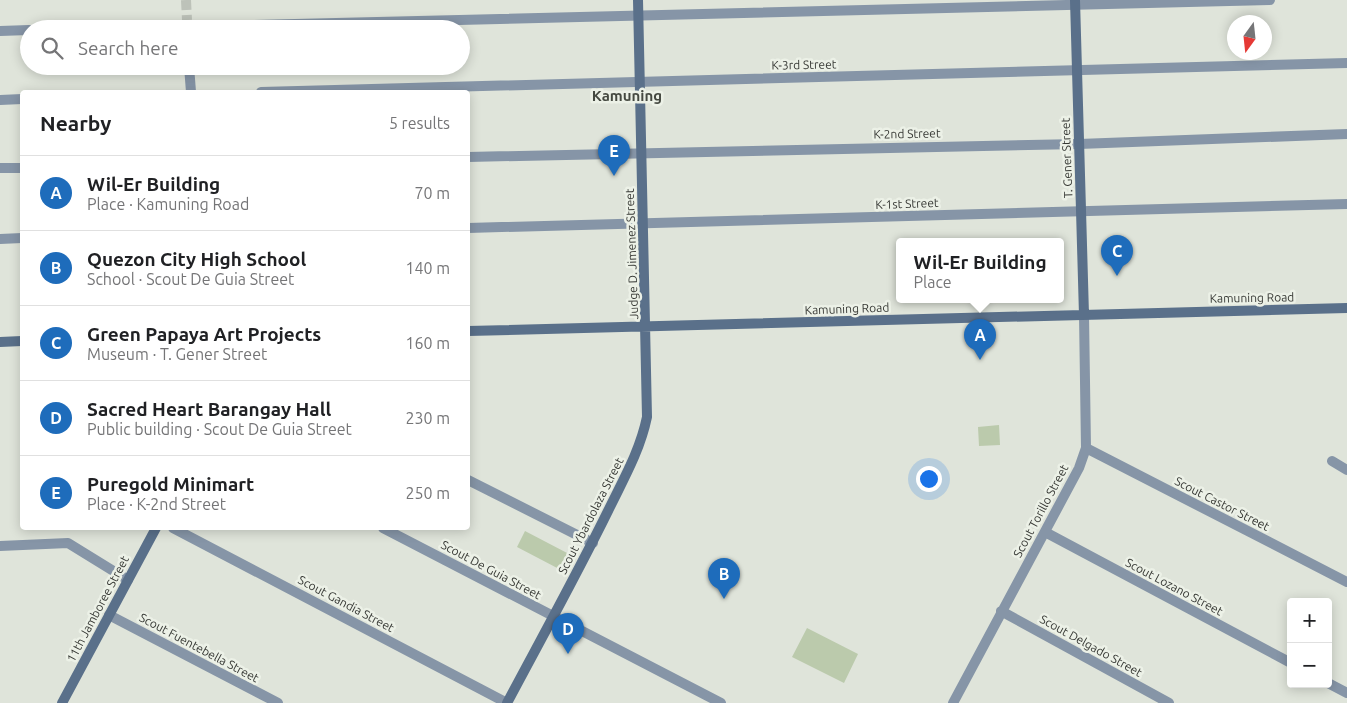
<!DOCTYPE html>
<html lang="en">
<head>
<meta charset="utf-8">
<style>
  body { margin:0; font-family:Ubuntu,sans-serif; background:#f2f2f2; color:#202124 }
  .controls { position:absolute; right:15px; bottom:15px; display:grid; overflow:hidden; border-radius:5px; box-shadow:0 2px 12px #0003 }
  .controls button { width:45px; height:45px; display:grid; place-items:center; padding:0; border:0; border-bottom:1px solid #e0e0e0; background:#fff; color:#202124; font:25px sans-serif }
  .compass { position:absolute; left:1227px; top:15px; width:45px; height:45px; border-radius:50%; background:#fff; box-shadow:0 2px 12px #0003; rotate:195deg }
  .you { position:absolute; left:928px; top:478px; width:18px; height:18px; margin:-12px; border:4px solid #fff; border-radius:50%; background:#1a73e8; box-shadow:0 0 0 8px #1a73e833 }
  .badge { display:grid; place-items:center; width:32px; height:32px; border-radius:50%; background:#1e6cbb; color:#fff; font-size:16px; font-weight:700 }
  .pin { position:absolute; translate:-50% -41px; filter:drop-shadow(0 1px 2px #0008) }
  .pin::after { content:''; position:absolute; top:26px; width:18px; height:15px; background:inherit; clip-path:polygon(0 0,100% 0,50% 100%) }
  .popup { position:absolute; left:896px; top:238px; width:168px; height:65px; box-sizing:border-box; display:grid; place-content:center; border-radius:5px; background:#fff; filter:drop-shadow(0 1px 4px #0005); font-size:16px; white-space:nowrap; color:#757577 }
  .popup b { font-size:19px; color:#202124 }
  .popup::after { content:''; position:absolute; left:50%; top:100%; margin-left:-10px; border:10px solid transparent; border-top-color:#fff }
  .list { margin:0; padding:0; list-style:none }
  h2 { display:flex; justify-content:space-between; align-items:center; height:65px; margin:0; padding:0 20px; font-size:21px }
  h2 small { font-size:16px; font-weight:400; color:#757577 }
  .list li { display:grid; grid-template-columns:32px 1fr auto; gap:15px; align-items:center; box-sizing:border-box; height:75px; padding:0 20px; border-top:1px solid #e0e0e0 }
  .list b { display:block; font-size:19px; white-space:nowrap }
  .list p { margin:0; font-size:16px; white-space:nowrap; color:#757577 }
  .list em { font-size:16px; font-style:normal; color:#757577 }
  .icon { flex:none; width:28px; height:28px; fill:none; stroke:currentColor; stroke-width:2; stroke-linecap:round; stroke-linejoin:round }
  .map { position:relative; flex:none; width:1347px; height:703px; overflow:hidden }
  .search { position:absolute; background:#fff; box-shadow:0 2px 12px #0003; left:20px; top:20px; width:450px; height:55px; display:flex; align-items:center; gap:12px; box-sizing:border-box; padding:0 18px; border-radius:28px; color:#757577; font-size:19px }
  .panel { position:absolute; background:#fff; box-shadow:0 2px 12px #0003; left:20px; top:90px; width:450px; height:440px; border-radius:5px }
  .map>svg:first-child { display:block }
</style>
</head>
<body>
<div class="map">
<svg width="1347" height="703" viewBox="0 0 1347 703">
  <rect width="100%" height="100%" fill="#dfe4da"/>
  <path fill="#bbcaac" d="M999,425L1000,445L979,446L978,427Z
    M525,531L569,554L561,570L517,547Z
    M807,628L858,654L844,683L792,657Z"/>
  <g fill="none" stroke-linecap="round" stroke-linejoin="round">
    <path stroke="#bdc2b9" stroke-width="10" stroke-dasharray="10 5" stroke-linecap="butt" d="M186,0L187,20"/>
    <path stroke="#8695a7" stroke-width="10" d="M88,29L1270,0
      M0,31L29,30
      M189,66L191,92
      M261,92L1347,63
      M0,100L22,99
      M468,157L1079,144L1347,134
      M0,168H22
      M468,228L1347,204
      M0,239L22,238
      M1086,448L1347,582
      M1332,461L1347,470
      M468,480L593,543
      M173,528L507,703
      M383,528L721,703
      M1045,532L1291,663
      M0,546L68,543L128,580
      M1001,611L1169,703
      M109,615L278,703
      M1328,683L1347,693
      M953,703L1079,468L1086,448L1084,315"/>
    <path stroke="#5a708a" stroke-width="10" d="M1075,0L1084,315
      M468,331L1347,308
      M0,342L22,341
      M62,703L156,528
      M507,703C541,639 576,576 608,511C623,480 640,451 647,417L638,0"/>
  </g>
  <g text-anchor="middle" stroke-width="5" stroke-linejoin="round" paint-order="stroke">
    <g font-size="12" fill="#363834" stroke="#ecf1e7">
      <text transform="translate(804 65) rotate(-1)" y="4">K-3rd Street</text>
      <text transform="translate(907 134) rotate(-1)" y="4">K-2nd Street</text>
      <text transform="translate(1067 158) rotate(-92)" y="4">T. Gener Street</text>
      <text transform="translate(907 204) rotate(-2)" y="4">K-1st Street</text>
      <text transform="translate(632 254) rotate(-92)" y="4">Judge D. Jimenez Street</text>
      <text transform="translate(1252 298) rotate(-1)" y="4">Kamuning Road</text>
      <text transform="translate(847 309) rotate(-2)" y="4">Kamuning Road</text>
      <text transform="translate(1222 504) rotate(27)" y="4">Scout Castor Street</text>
      <text transform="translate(1041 511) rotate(-62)" y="4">Scout Torillo Street</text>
      <text transform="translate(591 516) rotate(-63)" y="4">Scout Ybardolaza Street</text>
      <text transform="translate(491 570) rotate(28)" y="4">Scout De Guia Street</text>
      <text transform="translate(1174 587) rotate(28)" y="4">Scout Lozano Street</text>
      <text transform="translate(346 604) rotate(28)" y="4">Scout Gandia Street</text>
      <text transform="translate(98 609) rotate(-62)" y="4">11th Jamboree Street</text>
      <text transform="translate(1091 646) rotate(29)" y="4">Scout Delgado Street</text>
      <text transform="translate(199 648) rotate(28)" y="4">Scout Fuentebella Street</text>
    </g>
    <g font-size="15" font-weight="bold" fill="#454941" stroke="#ecf1e7">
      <text x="627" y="101">Kamuning</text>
    </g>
  </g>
</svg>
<div class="controls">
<button>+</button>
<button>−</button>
</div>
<svg class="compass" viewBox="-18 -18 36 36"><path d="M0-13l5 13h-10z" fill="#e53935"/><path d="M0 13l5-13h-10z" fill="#757577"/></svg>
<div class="you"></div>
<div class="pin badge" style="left:980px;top:360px">A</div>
<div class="popup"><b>Wil-Er Building</b>Place</div>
<div class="pin badge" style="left:724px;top:599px">B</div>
<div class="pin badge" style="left:1117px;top:276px">C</div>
<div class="pin badge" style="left:568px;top:654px">D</div>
<div class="pin badge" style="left:614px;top:176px">E</div>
<div class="search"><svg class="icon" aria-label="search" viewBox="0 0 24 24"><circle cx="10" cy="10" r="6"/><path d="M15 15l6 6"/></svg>Search here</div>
<section class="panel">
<h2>Nearby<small>5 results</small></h2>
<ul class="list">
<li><span class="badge">A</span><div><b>Wil-Er Building</b><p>Place · Kamuning Road</p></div><em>70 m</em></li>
<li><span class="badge">B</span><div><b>Quezon City High School</b><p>School · Scout De Guia Street</p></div><em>140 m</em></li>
<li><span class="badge">C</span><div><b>Green Papaya Art Projects</b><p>Museum · T. Gener Street</p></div><em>160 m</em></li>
<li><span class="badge">D</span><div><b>Sacred Heart Barangay Hall</b><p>Public building · Scout De Guia Street</p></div><em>230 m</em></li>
<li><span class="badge">E</span><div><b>Puregold Minimart</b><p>Place · K-2nd Street</p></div><em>250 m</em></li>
</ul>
</section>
</div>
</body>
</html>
